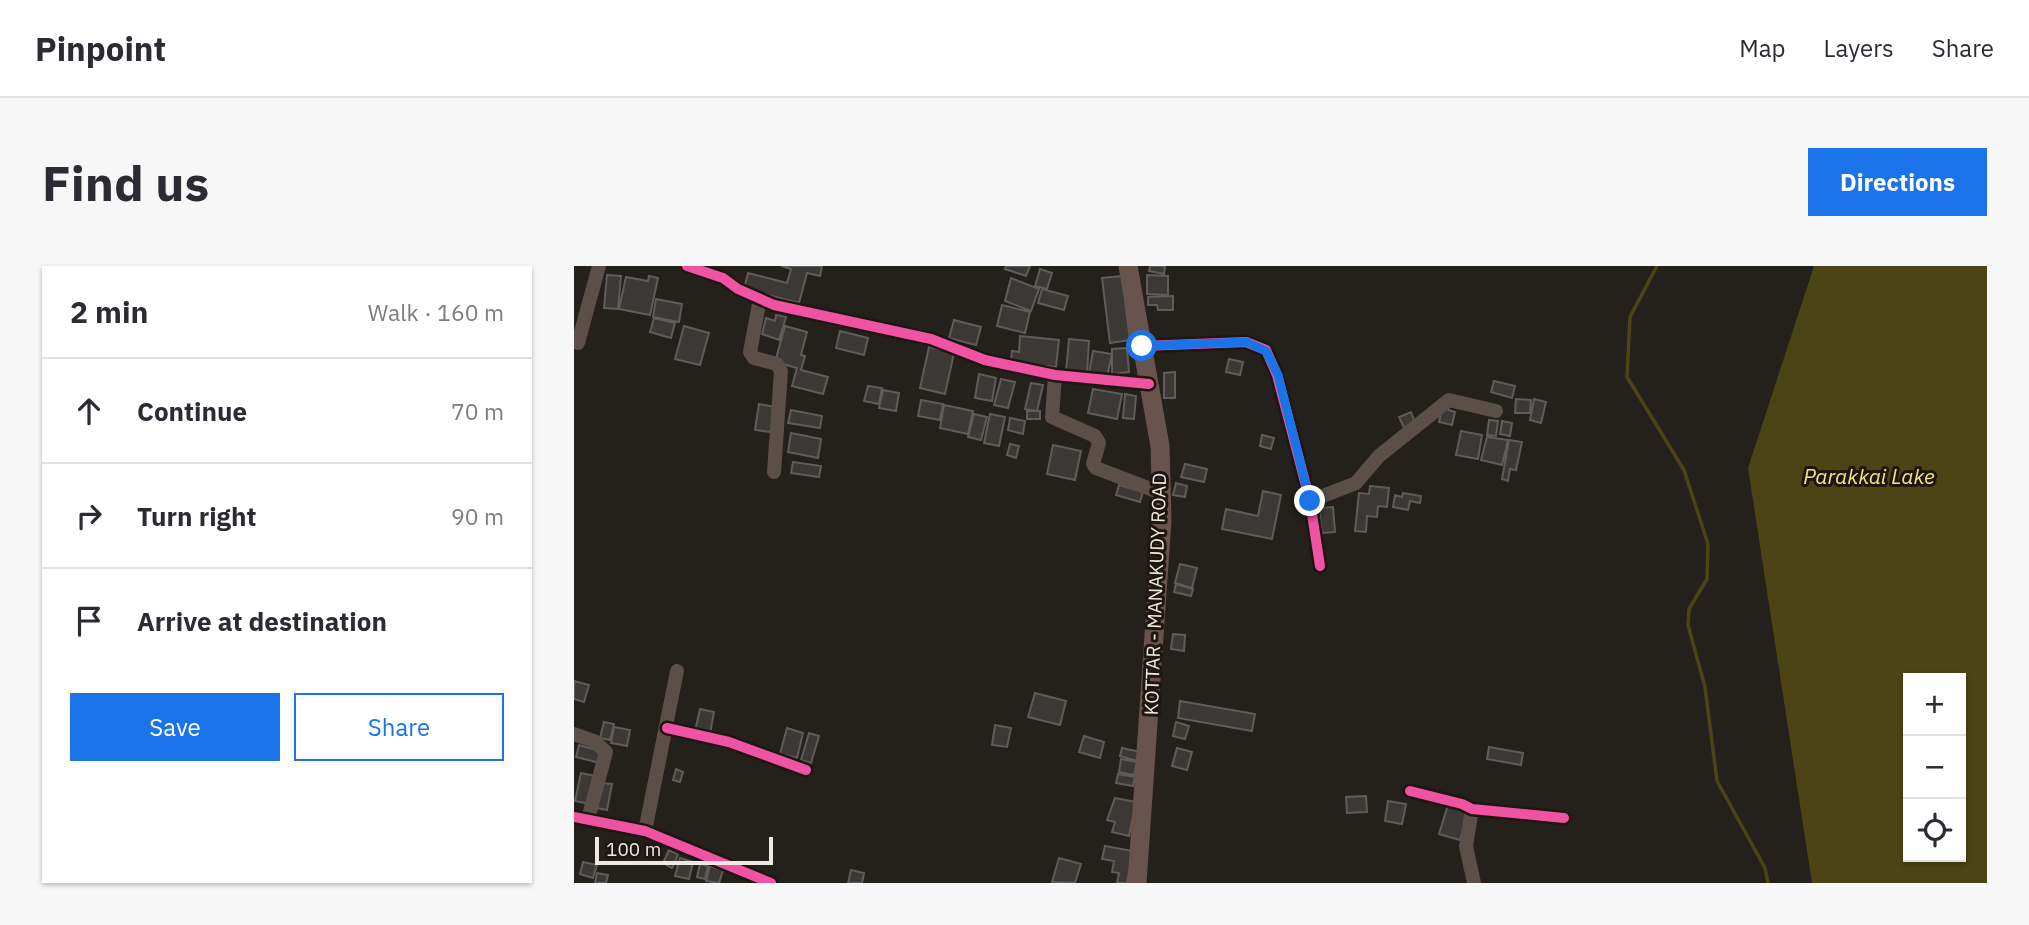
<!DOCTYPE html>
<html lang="en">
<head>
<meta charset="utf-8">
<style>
  body { margin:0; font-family:"IBM Plex Sans",sans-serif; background:#f7f7f7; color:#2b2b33 }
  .controls { position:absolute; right:21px; bottom:21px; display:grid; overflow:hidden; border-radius:0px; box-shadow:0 2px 5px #0004 }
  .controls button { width:63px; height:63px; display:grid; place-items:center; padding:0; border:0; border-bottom:2px solid #e1e1e2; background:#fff; color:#2b2b33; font:35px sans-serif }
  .scale { position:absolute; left:21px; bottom:18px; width:178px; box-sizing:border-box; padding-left:7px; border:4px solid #efe9e4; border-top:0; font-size:19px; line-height:24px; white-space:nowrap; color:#efe9e4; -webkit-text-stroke:5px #1e1610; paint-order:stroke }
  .stop { position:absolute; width:21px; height:21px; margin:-16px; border:5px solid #1a73e8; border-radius:50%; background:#fff }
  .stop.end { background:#1a73e8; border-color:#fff; box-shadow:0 2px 7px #0008 }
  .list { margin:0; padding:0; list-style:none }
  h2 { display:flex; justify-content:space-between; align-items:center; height:91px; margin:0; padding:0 28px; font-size:30px }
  h2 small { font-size:23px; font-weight:400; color:#7c7c81 }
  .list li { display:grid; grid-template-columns:46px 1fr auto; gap:21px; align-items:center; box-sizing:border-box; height:105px; padding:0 28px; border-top:2px solid #e1e1e2 }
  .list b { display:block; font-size:26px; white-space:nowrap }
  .list em { font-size:23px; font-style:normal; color:#7c7c81 }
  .actions { display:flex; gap:14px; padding:21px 28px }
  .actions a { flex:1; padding:16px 0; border:2px solid #1a73e8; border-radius:0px; text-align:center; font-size:24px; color:#1a73e8 }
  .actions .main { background:#1a73e8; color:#fff }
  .icon { flex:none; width:38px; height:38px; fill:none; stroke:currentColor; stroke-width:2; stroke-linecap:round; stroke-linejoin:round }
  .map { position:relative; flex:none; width:1413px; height:617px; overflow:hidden; border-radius:0px }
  header { display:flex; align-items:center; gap:42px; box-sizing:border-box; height:98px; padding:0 35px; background:#fff; border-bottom:2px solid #e1e1e2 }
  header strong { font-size:33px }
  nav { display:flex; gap:38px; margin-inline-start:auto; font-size:24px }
  .intro { display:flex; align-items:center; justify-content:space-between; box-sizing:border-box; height:168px; padding:0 42px }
  h1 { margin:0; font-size:49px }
  .button { padding:18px 32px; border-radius:0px; background:#1a73e8; color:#fff; font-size:24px; font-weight:700 }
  main { display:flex; gap:42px; padding:0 42px }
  aside { flex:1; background:#fff; border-radius:0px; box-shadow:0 2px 5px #0004 }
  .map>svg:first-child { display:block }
</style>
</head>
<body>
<header>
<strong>Pinpoint</strong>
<nav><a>Map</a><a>Layers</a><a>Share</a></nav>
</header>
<div class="intro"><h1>Find us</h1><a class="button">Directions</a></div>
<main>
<aside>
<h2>2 min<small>Walk · 160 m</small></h2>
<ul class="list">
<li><svg class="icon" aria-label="ahead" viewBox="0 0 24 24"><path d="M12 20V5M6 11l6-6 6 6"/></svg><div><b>Continue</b></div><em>70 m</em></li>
<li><svg class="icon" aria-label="right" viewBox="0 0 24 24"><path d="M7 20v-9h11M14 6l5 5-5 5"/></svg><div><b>Turn right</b></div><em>90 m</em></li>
<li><svg class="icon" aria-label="arrive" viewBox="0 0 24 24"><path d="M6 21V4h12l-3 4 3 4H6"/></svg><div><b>Arrive at destination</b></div></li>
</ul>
<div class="actions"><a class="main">Save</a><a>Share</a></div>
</aside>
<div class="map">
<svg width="1413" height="617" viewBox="0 0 1413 617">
  <rect width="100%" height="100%" fill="#24201c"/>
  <path fill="#4c4414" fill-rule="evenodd" d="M1240,0H1413V617H1238L1174,202ZM1334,412H1387V591H1334Z"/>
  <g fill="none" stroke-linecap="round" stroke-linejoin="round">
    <path stroke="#4c4414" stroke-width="3.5" d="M1083,0L1056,51L1053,111L1110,204L1134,278L1133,313L1115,343L1114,359L1131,421L1143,515L1191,602L1194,617"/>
  </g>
  <path fill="#3c3835" stroke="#5f5c59" stroke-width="2" d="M248,0L246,10L233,7L225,37L170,23L174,7L213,17L217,3L207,0Z
    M432,0H456L452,10L431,3Z
    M576,0H591L590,8L575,5Z
    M466,3L478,7L473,23L461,20Z
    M33,9L47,10L44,43L30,42Z
    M573,9L594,10V29L573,28Z
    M75,10L84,12L76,49L45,43L52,11L74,15Z
    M548,10L556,74L536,77L528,12Z
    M437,12L465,23L457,45L431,35Z
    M468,23L494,30L490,44L464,37Z
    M599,30V44H584L583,39H574V31Z
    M82,33L108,38L105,56L79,51Z
    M428,39L456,46L451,67L423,60Z
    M202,49L212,51L205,74L188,68L192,52L201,55Z
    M80,52L101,57L97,72L76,66Z
    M380,54L407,61L402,79L375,72Z
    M110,60L135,67L126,99L101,93Z
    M211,60L233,66L227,89L231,90L227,104L254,111L249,128L218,120L223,102L201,96Z
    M266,65L294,72L290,89L262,82Z
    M446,70L485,74L482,101L437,96L438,85L445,86Z
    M495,73L515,75L513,107L492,105Z
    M355,81L380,87L371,128L346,122Z
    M553,82L555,106L538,108V83Z
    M519,85L538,88L533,111L515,107Z
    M655,93L669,96L666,109L652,106Z
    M601,106V132H590V107Z
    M405,108L422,112L418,135L401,132Z
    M427,113L441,116L434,142L420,139Z
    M920,115L941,120L938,132L917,126Z
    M457,117L469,119L463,145L451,143Z
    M294,120L308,122L305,138L290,135Z
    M519,123L548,128L543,153L514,147Z
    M309,124L325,127L322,145L305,142Z
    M551,128L562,130L560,153L549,152Z
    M942,133L957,134L956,147H941Z
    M960,133L972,136L967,157L956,154Z
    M347,134L369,138L366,154L344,150Z
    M185,138L201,141L197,166L181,164Z
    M370,139L399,145L394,168L366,162Z
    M868,142L881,146L878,159L865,156Z
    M217,144L248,150L246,162L214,157Z
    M453,145H466V153H453Z
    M837,146L843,161L832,166L825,151Z
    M400,148L413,151L407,174L394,171Z
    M416,148L431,151L425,180L410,177Z
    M436,152L451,155L449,168L434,164Z
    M915,154L924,155L922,170L913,169Z
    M928,155L938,157L936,170L926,168Z
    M887,165L908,169L904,193L882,189Z
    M217,167L247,173L244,192L214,186Z
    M688,169L700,172L697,183L686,180Z
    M913,171L934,174L928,199L907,194Z
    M935,174L948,176L942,204L936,203L934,215L928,213Z
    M436,178L445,180L442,192L433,189Z
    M479,179L507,185L501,214L473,208Z
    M219,196L247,200L245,211L217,207Z
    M611,198L633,203L630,216L607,211Z
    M602,217L613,220L611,231L599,229Z
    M545,219L569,226L566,236L542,229Z
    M796,220L815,222L813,241L804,240L803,251L793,250L792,266L781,265L785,227L795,228Z
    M689,225L707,229L698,273L648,263L652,243L684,250Z
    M829,227L847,230L846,237L836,235L834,244L819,241L821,229L828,231Z
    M759,241L761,266L748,267L745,242Z
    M606,298L623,302L618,322L601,317Z
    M602,318L619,323L617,330L600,326Z
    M599,368L611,369L610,385L597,383Z
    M0,415L15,419L10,436L0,433Z
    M461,427L492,435L486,459L454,451Z
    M606,435L681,448L678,465L604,452Z
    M126,443L140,446L136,468L121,465Z
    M30,456L40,458L36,474L26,472Z
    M602,456L615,460L611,473L599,470Z
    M421,459L437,462L433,481L418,479Z
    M40,461L56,464L53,480L37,477Z
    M213,462L229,467L223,492L206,488Z
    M235,467L245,470L237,497L227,494Z
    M510,470L530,476L526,492L505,486Z
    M5,479L29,486L26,497L2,491Z
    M915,481L949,487L947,499L913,493Z
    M548,482L566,486L563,495L546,490Z
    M603,482L618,486L613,504L598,500Z
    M547,493L563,496L560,509L545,506Z
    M102,503L109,506L106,516L99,514Z
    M7,507L21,510L15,538L1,535Z
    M544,508L561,511L559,520L542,517Z
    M28,517L38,518L33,544L23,542Z
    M792,530L793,546L773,547L772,531Z
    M541,532L562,536L555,570L538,566L541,556L533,554Z
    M814,535L832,538L828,558L811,555Z
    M874,539L894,544L886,574L865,568Z
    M531,580L559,585L553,617H543L545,607L538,606L540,595L528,593Z
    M95,584L104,589L98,602L89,597Z
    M106,592L119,596L115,613L101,610Z
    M485,592L507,598L501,617L478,616Z
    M9,596L23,599L19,612L6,608Z
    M126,598L134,600L131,613L123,611Z
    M136,600L149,604L145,617L132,615Z
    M277,604L290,607L288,617H274Z
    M23,607L34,609L32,617H21Z"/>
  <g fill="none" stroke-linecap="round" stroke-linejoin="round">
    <path stroke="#5c4e49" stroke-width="14" d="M113,0L149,12L164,23L200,39L357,73L411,94L481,109L575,118
      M186,33L176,86L180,92L203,98L207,105L200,206
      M4,77L25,0
      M568,80L672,76L692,84L703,109L736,235L746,300
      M481,109L478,151L521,170L525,177L519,198L522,202L587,227
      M736,235L782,217L805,190L875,134L922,145
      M93,462L155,476L232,504
      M0,468L20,475L32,486L14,553
      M836,525L888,538L898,543L990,552
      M898,543L892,580L900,617
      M0,551L71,565L197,617
      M71,565L103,405"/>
    <path stroke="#68544d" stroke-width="19" d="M554,0L586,180L588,254L563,617"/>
    <g stroke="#1e1610" stroke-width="15">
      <path id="cycleway" d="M113,0L149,12L164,23L200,39L357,73L411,94L481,109L575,118
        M568,80L672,76L692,84L703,109L736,235L746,300
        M93,462L155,476L232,504
        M836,525L888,538L898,543L990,552
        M0,551L71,565L197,617"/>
    </g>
    <use href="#cycleway" stroke="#f153a3" stroke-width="10"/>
  </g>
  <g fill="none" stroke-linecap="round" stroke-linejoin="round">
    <path stroke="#1a73e8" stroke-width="9" d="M568,80L672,76L692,85L704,109L736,235"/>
  </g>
  <g text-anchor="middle" stroke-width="6" stroke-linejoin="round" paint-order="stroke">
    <g font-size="19" fill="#efe9e4" stroke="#1e1610">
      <text transform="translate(581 328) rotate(-88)" y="7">KOTTAR - MANAKUDY ROAD</text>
    </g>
    <g font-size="21" font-style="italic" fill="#f4e484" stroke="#1e1610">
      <text x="1295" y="218">Parakkai Lake</text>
    </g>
  </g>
</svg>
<div class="controls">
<button>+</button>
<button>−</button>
<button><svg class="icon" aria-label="locate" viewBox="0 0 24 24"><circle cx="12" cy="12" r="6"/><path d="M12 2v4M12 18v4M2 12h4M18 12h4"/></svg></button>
</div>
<div class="scale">100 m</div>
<div class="stop" style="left:568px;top:80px"></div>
<div class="stop end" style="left:736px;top:235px"></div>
</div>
</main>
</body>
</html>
